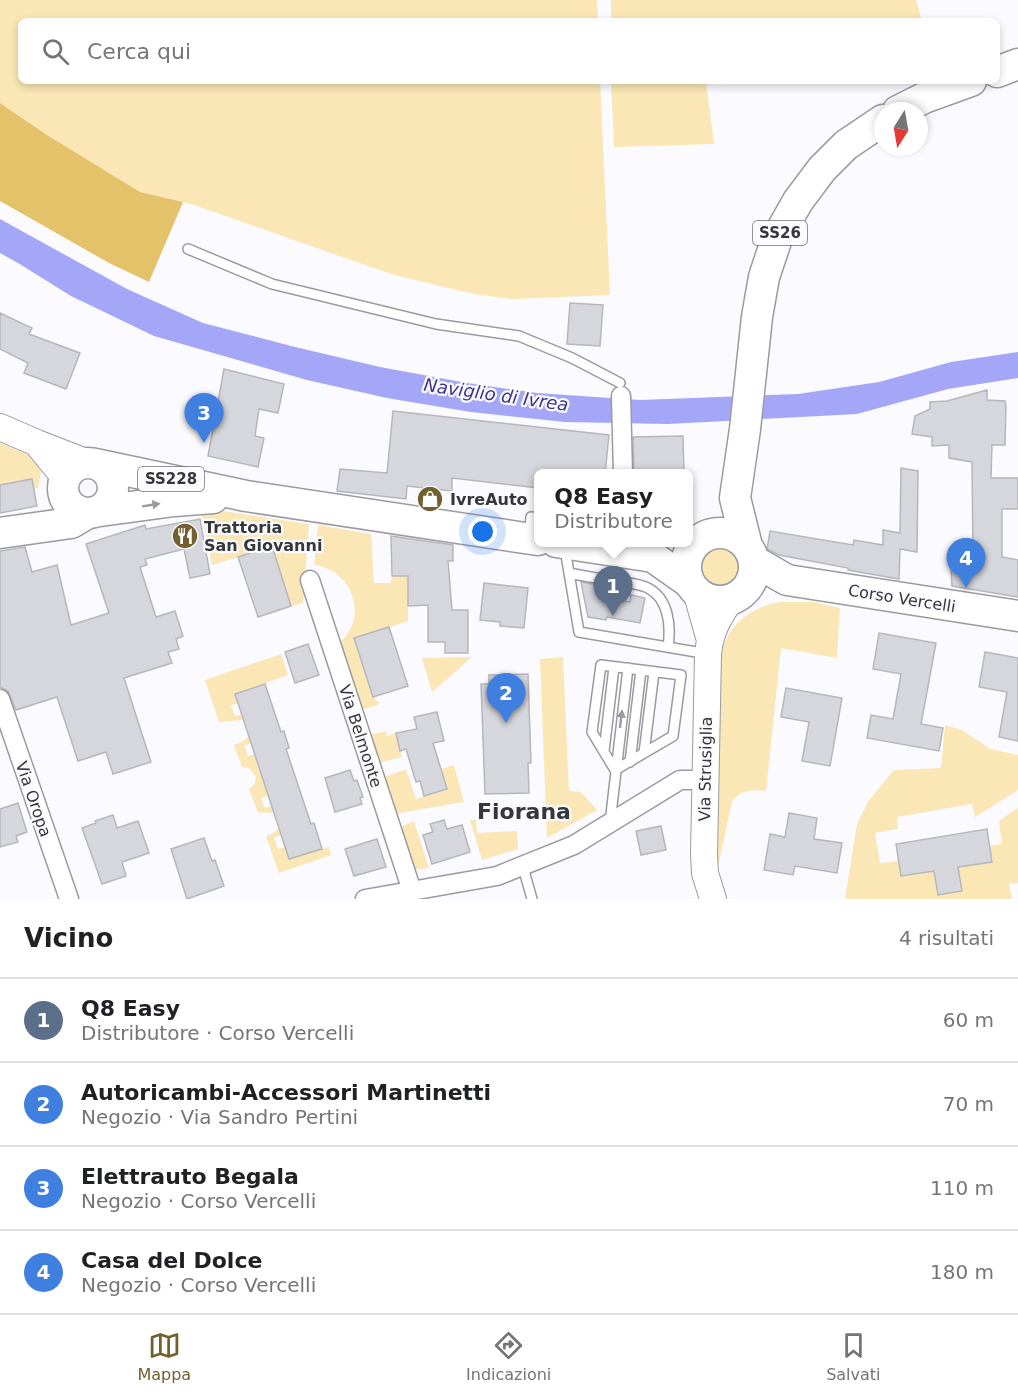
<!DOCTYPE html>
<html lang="it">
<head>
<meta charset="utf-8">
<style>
  body { margin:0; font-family:"DejaVu Sans",sans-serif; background:#f2f2f2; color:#202124 }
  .compass { position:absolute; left:874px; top:102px; width:54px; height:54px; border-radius:50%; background:#fff; box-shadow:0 3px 9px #0003; rotate:191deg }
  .you { position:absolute; left:483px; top:532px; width:21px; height:21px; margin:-15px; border:4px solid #fff; border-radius:50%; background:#1a73e8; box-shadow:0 0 0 9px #1a73e833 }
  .badge { display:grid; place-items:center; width:39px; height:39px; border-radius:50%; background:#72602e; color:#fff; font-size:20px; font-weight:700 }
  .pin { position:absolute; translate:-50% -50px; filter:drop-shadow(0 2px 3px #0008) }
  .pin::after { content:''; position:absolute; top:32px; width:21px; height:18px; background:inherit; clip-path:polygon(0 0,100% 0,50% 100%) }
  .popup { position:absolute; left:534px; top:469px; width:159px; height:78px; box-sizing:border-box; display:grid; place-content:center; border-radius:9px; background:#fff; filter:drop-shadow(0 2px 4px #0005); font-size:20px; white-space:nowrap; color:#757577 }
  .popup b { font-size:22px; color:#202124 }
  .popup::after { content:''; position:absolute; left:50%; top:100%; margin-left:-12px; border:12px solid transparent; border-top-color:#fff }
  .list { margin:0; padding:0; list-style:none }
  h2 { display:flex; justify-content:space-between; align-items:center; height:78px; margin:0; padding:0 24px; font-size:26px }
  h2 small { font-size:20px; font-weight:400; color:#757577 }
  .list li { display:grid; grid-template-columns:39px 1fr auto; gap:18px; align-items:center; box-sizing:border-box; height:84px; padding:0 24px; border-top:2px solid #e0e0e0 }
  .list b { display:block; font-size:22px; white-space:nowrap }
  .list p { margin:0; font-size:20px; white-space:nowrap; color:#757577 }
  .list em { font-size:20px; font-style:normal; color:#757577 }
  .icon { flex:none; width:33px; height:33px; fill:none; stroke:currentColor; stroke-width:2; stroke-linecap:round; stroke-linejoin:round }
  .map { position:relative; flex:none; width:1018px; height:899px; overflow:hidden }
  .search { position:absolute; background:#fff; box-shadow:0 3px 9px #0003; left:18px; right:18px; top:18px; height:66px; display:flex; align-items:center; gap:15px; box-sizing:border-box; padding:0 21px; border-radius:9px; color:#757577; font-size:22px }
  .sheet { height:414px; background:#fff }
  nav { display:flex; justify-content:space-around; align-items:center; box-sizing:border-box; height:84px; border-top:2px solid #e0e0e0; background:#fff; font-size:16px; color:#757577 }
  nav a { display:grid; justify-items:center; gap:3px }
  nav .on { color:#72602e }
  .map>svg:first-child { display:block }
</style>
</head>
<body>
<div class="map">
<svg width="1018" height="899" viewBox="0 0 1018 899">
  <rect width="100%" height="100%" fill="#fafaff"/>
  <path fill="#fae7b5" d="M0,0H597L598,21H21V81H600L610,295L513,299L473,294L391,274L191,204L140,192L47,135L0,103Z
    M611,0H916L922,21H611Z
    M611,81H706L714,144L614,147Z
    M0,443L43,461L38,488L33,489L31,479L0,485Z
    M216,510L309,524L303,603L291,606L272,547L212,565L201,511Z
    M318,525L371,534L374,583H391L392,576H408V621L354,639L373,697L380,704L361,710L339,643C370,618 352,569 314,565Z
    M698 566a22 22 0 1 1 44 0a22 22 0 1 1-44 0Z
    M779,602H813L840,608L837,658L781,648L766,791C753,789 741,790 732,801L717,873L715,666C728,630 739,611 779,602Z
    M281,654L288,675L235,694L238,703L231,706L235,716L242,715L243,720L219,722L205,680Z
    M472,657L432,692L422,658Z
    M563,657L569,791L581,792L597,810L547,838L540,659Z
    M945,725L962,730L990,749L1018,755V790L975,817L972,804L897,817L898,829L875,833L880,863L899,861L934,871L938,895L962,891L958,867L989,846L1002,844L999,821L1018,808V883L1009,884L1012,899H845L857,824L869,800L894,770L941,768Z
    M386,731L387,736L396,733L402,757L379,763L369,735Z
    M249,736L251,743L244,746L248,756L255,754L268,796L261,798L265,808L272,806L273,812C268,814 264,811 258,813L249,789L255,784L256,777L249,768L242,767L234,745L242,742Z
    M454,765L464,802L393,814L382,780L385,777L406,769L416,799L447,790L441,769Z
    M470,820H476L477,833L517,831L518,849L482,860Z
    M414,821L429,868L412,870L399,828Z
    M279,828L281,835L274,838L278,849L285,847L289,859L329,847L331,855L279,873L266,836L272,834Z"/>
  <path fill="#e3c269" d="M0,103L47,135L140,192L183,202L149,282L109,263L0,201Z"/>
  <path fill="#a4a7f7" d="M0,219L127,289L203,323L295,347L380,367L467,383L537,393L640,400L798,394L879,382L951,362L1018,352V378L948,389L857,414L668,424L565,422L471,412L387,398L307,380L154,336L71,296L18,263L0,253Z"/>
  <path fill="#d6d7dc" stroke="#b6b6bc" stroke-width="1.5" d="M570,303L603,305L600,346L567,344Z
    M0,313L32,328L29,334L80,353L66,389L24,373L28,363L0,349Z
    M224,369L284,384L278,413L259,409L255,436L264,438L258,467L208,456Z
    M987,390V400L1005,401L1006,406L1005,445H992L991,478H1018V509H1002V557L1018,560V597L952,586L950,548L973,552L972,462L949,458V445L932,446V437L912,434L915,416L930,409V402L947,401Z
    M393,411L609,435L605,474H538V488L452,478V491L407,486L406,499L337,491L340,469L387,473Z
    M683,436L684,474H634L633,437Z
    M901,468L918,471L917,552L900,549L899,579L848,570V568L779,555L767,549L770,531L853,545L854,540L883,545V530L900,533Z
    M32,479L37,506L0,513V485Z
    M200,519L210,574L190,578L184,549L145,559L147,565L140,567L156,617L175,611L183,636L176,639L179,649L168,652L172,663L124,678L151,762L113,774L106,752L78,761L57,697L16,710L8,691L0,687V551L25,547L32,572L57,565L71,625L109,613L86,544L145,525L146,529Z
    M391,536L453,545V561H448L452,610H468V653H445V642H428V605L408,606V576H392Z
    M272,546L291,606L258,617L238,557Z
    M581,582L603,586L605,597L630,602L631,595L645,598L640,623L607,617L606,620L588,617Z
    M484,583L528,588L524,628L500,626V622L480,620Z
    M389,627L408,686L373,697L354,638Z
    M879,633L936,643L921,724L943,728L939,751L867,738L871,715L893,719L901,674L873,669Z
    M308,644L319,675L295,683L285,652Z
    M985,652L1018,658V741L999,737L1007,692L979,687Z
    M528,674L531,763H528L529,793L485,794L481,684H489V675Z
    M265,684L281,732L284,731L289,748L286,749L311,824L314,823L322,849L289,859L235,694Z
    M786,688L842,698L830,766L802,761L809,722L781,717Z
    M437,712L444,741L433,743L447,789L424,796L420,781L416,782L406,749L400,751L396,733L417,729L414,717Z
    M350,770L354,781L357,780L363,797L360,798L362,804L335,812L325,778Z
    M18,803L27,832L16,836L18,842L0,847V809Z
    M789,813L817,818L814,839L842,843L837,873L795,866L793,875L764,870L770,834L785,837Z
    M113,815L117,828L138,821L149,853L122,862L126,876L102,884L82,828L96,823L95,821Z
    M444,820L447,829L462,825L470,852L432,864L423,835L433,832L430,824Z
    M661,826L666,850L641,855L636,831Z
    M987,829L992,862L958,867L962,891L938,895L934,871L901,876L896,844Z
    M204,838L212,861L215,860L224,886L187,899L171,849Z
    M377,839L386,867L354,876L345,849Z"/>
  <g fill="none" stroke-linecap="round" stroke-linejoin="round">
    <g stroke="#9a9aa0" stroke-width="12">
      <path id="service" d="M188,249L272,284L436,324L519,336L572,358L620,383
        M529,535L531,517L538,518
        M565,549L579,632L708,654
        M569,573C584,576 600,579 616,581C626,583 638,583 648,588C669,599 671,626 668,647
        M601,665L681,675L673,736L615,770L592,732Z
        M604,751L614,667
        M644,753L654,672
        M630,762L641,670
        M610,823L628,668
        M523,867L532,899"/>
    </g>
    <g stroke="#9a9aa0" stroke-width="21">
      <path id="minor" d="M621,396L623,474
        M310,580L412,891
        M0,699L69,899
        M365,899L497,876L574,845L680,780H705"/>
    </g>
    <g stroke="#9a9aa0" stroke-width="28">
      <path id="secondary" d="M0,427L37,443L91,464
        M39,446L65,478
        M696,591L709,637
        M713,899L705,873L704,855L708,654C710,631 719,617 731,599"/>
    </g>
    <g stroke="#9a9aa0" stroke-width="33">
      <path id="primary" d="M997,72L1018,64
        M898,111L924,98L971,81
        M63 488a25 25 0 1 1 50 0a25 25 0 1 1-50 0Z
        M95,464L246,496L538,540
        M93,512L174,501L213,498
        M686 567a34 34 0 1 1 68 0a34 34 0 1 1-68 0Z
        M0,533L71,523L88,513
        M556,542L653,557L690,583
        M747,546L735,498L745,429L757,317L764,277L777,238L798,201L822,169L846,145L883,120
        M754,561L787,580L1018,616"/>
    </g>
    <use href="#service" stroke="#fff" stroke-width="9"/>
    <use href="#minor" stroke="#fff" stroke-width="18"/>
    <use href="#secondary" stroke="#fff" stroke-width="26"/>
    <use href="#primary" stroke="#fff" stroke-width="30"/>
  </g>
  <defs><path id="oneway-solid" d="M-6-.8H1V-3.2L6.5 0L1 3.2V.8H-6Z" transform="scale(1.5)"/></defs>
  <g fill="#9a9b9c">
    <use href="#oneway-solid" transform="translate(151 505) rotate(-9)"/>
    <use href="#oneway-solid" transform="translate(621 719) rotate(-83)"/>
  </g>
  <defs>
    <g id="shop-disc" transform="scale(1.35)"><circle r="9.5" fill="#72602e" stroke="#fafaff"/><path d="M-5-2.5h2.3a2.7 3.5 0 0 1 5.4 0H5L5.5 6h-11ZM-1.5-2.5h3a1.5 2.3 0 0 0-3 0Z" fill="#fff"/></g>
    <g id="restaurant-disc" transform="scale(1.35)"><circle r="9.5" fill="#72602e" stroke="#fafaff"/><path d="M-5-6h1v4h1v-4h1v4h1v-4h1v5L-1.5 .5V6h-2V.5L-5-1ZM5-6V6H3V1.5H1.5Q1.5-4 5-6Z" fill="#fff"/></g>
  </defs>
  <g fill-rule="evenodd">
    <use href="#shop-disc" x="430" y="499"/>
    <use href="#restaurant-disc" x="185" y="536"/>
  </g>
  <g text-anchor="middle" stroke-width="4.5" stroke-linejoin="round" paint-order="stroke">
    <g fill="#fafaff" stroke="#717274" stroke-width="1.5">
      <rect x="753" y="221" width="54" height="24" rx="4.5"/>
      <rect x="138" y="467" width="66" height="24" rx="4.5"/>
    </g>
    <g font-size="15" font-weight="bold" fill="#363739">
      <text x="780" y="238">SS26</text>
      <text x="171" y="484">SS228</text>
    </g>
    <g font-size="16" font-weight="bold" fill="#363739" stroke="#fafaff" text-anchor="start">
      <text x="450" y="505">IvreAuto</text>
      <text x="204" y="533">Trattoria<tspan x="204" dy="18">San Giovanni</tspan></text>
    </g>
    <g font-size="16" fill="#363739" stroke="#fafaff">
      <text transform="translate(902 598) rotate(9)" y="6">Corso Vercelli</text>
      <text transform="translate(361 736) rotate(72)" y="6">Via Belmonte</text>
      <text transform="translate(705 769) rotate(-89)" y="6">Via Strusiglia</text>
      <text transform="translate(34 799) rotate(71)" y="6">Via Oropa</text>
    </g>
    <g font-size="18" font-style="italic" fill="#3c338e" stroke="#fafaff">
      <text transform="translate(496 395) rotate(8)" y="6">Naviglio di Ivrea</text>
    </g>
    <g font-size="22" font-weight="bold" fill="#363739" stroke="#fafaff">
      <text x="524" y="819">Fiorana</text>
    </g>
  </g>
</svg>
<svg class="compass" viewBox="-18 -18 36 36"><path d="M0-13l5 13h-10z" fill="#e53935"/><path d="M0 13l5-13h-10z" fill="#757577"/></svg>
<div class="you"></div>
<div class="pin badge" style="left:613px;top:616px;background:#5c6f8a">1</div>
<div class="popup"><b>Q8 Easy</b>Distributore</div>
<div class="pin badge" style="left:506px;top:723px;background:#3f7fe0">2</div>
<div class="pin badge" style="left:204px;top:443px;background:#3f7fe0">3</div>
<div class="pin badge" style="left:966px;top:588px;background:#3f7fe0">4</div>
<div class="search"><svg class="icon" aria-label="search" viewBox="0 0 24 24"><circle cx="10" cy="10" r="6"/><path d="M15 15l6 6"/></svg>Cerca qui</div>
</div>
<section class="sheet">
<h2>Vicino<small>4 risultati</small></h2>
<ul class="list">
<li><span class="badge" style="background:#5c6f8a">1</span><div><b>Q8 Easy</b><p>Distributore · Corso Vercelli</p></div><em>60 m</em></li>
<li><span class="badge" style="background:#3f7fe0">2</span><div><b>Autoricambi-Accessori Martinetti</b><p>Negozio · Via Sandro Pertini</p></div><em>70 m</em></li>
<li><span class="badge" style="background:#3f7fe0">3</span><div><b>Elettrauto Begala</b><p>Negozio · Corso Vercelli</p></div><em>110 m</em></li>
<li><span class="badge" style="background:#3f7fe0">4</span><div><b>Casa del Dolce</b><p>Negozio · Corso Vercelli</p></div><em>180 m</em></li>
</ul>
</section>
<nav>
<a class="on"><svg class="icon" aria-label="map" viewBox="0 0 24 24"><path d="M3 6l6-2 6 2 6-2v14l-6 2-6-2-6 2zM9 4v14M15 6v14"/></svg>Mappa</a>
<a><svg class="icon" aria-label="directions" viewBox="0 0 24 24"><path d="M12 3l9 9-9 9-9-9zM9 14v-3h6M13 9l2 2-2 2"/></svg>Indicazioni</a>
<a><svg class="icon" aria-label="saved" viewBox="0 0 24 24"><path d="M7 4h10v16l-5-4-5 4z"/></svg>Salvati</a>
</nav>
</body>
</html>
